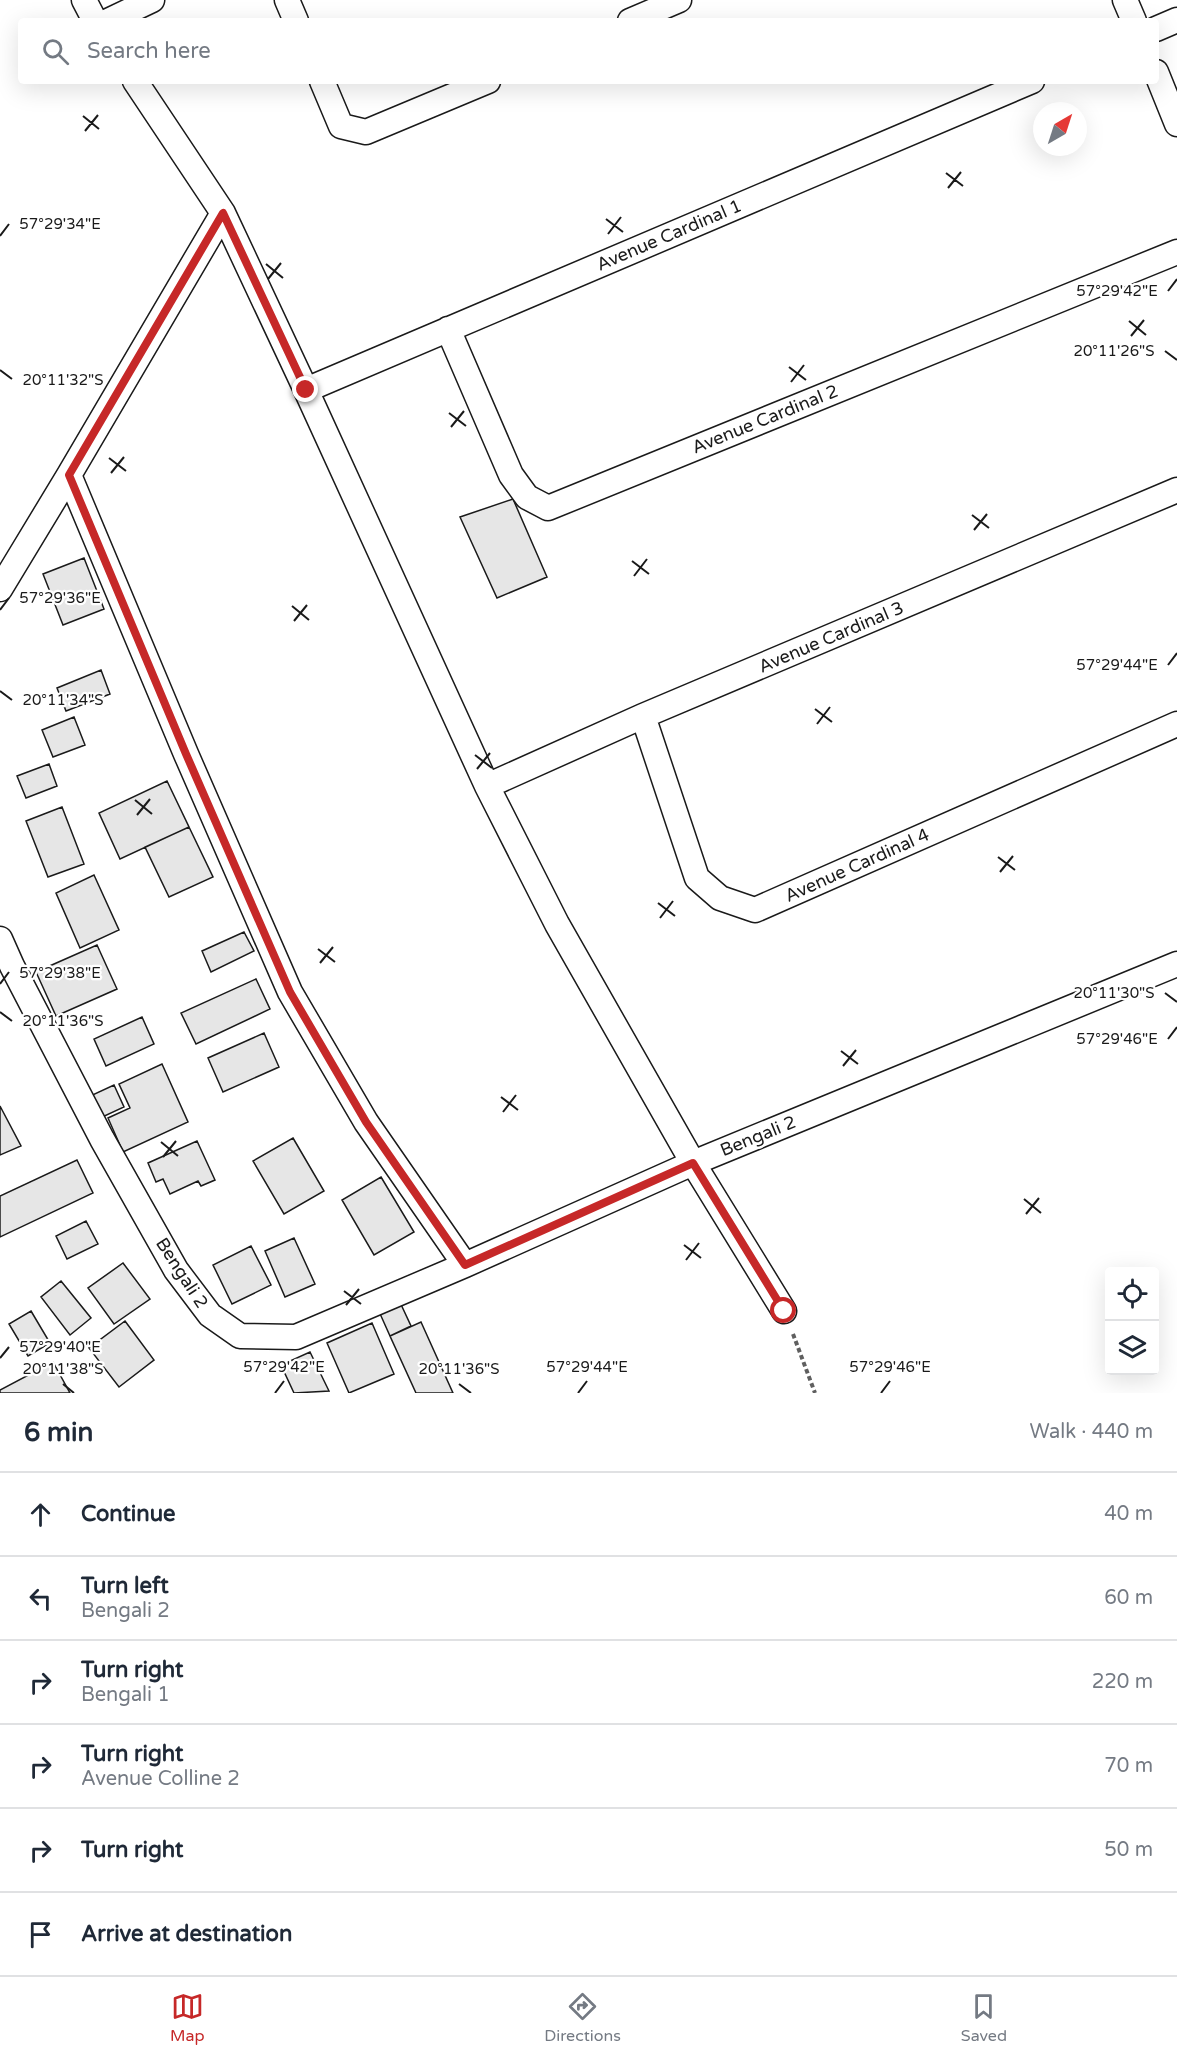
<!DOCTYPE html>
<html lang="en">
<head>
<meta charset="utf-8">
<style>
  body { margin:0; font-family:"Varela Round",sans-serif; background:#f6f6f7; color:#1f2937 }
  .controls { position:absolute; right:18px; bottom:18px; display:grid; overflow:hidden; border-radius:6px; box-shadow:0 6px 24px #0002 }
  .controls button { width:54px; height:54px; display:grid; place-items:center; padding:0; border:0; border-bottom:2px solid #e0e1e3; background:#fff; color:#1f2937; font:30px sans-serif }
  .compass { position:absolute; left:1033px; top:102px; width:54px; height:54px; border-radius:50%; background:#fff; box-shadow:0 6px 24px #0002; rotate:39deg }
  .stop { position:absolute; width:18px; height:18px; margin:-14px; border:4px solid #c62828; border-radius:50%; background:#fff }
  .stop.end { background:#c62828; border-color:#fff; box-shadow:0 2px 6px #0008 }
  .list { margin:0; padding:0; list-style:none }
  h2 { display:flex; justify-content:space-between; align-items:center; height:78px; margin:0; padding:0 24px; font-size:26px }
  h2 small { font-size:20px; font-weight:400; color:#747a83 }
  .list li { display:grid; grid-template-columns:39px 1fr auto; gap:18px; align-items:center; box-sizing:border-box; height:84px; padding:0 24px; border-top:2px solid #e0e1e3 }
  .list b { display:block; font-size:22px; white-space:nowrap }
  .list p { margin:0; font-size:20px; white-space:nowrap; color:#747a83 }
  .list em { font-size:20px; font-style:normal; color:#747a83 }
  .icon { flex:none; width:33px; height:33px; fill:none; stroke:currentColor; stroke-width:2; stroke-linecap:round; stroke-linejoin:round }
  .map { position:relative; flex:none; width:1177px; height:1393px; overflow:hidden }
  .search { position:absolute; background:#fff; box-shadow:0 6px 24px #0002; left:18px; right:18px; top:18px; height:66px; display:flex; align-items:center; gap:15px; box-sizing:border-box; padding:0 21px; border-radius:6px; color:#747a83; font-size:22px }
  .sheet { height:582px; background:#fff }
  nav { display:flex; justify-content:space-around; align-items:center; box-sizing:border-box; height:84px; border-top:2px solid #e0e1e3; background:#fff; font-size:16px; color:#747a83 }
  nav a { display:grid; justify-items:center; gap:3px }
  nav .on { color:#c62828 }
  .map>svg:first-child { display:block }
</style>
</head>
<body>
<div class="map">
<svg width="1177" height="1393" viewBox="0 0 1177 1393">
  <rect width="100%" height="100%" fill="#fff"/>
  <path fill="#e6e6e6" stroke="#1a1a1a" stroke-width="1.5" d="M513,499L547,577L497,598L460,517Z
    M84,558L104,609L63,625L43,574Z
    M101,670L110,694L66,711L57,688Z
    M74,717L85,745L53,757L42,730Z
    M49,764L57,786L26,798L17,776Z
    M167,781L189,827L120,859L99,813Z
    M62,807L84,864L48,877L26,821Z
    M189,827L213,877L169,897L145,847Z
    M94,875L119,930L80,948L56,893Z
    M244,932L254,951L211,972L202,951Z
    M97,945L117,989L56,1016L36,972Z
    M256,979L270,1009L196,1044L181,1013Z
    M142,1017L154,1044L106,1066L94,1039Z
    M264,1033L279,1067L223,1092L208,1058Z
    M162,1064L188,1122L123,1152L108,1118L130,1108L119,1084Z
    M114,1085L124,1107L98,1119L88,1097Z
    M0,1106L21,1146L0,1155Z
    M293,1138L324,1191L284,1214L253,1161Z
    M197,1141L215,1180L201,1186L198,1181L170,1194L163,1179L156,1182L148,1163Z
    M77,1160L93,1193L0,1237V1196Z
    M381,1177L414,1232L374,1255L342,1200Z
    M86,1221L98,1244L67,1259L56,1236Z
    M294,1238L315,1284L285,1297L265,1251Z
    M251,1246L271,1285L232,1304L213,1265Z
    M123,1263L150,1299L114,1324L88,1288Z
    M61,1281L91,1318L70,1335L41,1297Z
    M398,1298L411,1326L390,1336L377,1307Z
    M31,1311L50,1343L28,1356L9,1324Z
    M125,1321L154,1360L119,1387L89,1348Z
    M421,1322L453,1393H416L390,1336Z
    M372,1323L394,1374L349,1393L327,1343Z
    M310,1352L329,1391L294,1393L281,1365Z
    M53,1362L70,1393H0V1390Z"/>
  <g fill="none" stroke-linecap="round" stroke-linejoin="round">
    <g stroke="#1a1a1a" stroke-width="27">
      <path id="minor" d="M84,0L95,21
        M287,0L296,21
        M1125,0L1134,21
        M108,21L152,0
        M630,21L679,0
        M1156,29L1177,20
        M1156,72L1177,124
        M135,81L223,213L306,390L487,786L557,924L693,1163L784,1311
        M322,81L341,126L366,132L488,81
        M448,329L511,475L527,497L548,508L1177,252
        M306,390L1032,81
        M69,475L186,754L290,992L366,1122L465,1265
        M0,589L69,475L223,213
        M643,716L697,878L720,898L755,910L1177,724
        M487,786L643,716L1177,490
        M0,939L12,966L102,1139L176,1270L210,1315L240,1336L296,1337L465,1265L693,1163L1177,964"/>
    </g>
    <path stroke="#5f5f5f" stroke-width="4" stroke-dasharray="4.5 3" stroke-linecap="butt" d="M793,1334L815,1393"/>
    <use href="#minor" stroke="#fff" stroke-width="24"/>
  </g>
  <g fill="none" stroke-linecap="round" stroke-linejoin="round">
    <path stroke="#c62828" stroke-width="8" d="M306,390L223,213L69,475L186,754L290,992L366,1122L465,1265L693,1163L784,1311"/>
  </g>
  <path fill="none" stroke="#1a1a1a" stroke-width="2" d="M83,116L99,129M85,131L98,115M946,173L963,186M948,188L961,172M606,219L623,232M608,234L621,217M0,236L9,224M266,264L283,278M268,279L281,263M1168,291L1177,279M1129,321L1146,335M1131,336L1144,320M1165,351L1177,360M789,367L806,380M0,370L12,379M791,382L804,365M449,413L466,426M451,427L464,411M109,458L126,471M111,473L124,457M972,515L989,528M974,530L987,514M632,561L649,574M634,576L647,559M292,606L309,620M0,610L9,598M294,621L307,605M1168,665L1177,653M0,691L12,700M815,709L832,722M817,724L830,707M475,755L492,768M477,769L490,753M135,800L152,814M137,815L150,799M998,857L1015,870M1000,872L1013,856M658,903L675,916M660,918L673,901M318,949L335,962M320,963L333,947M0,984L9,972M1165,993L1177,1002M0,1012L12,1021M1168,1039L1177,1027M841,1051L858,1064M843,1066L856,1050M501,1097L518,1110M503,1112L516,1095M161,1142L178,1156M163,1157L176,1141M1024,1199L1041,1213M1026,1214L1039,1198M684,1245L701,1258M686,1260L699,1243M344,1291L361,1304M346,1305L359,1289M0,1358L9,1347M63,1384L74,1393M459,1384L471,1393M275,1393L284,1381M578,1393L587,1381M881,1393L890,1381"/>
  <g text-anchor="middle" stroke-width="4.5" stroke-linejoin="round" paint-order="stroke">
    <g font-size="18" fill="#1a1a1a" stroke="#fff">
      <text transform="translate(669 235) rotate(-23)" y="6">Avenue Cardinal 1</text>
      <text transform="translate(765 419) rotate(-22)" y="6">Avenue Cardinal 2</text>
      <text transform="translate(831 637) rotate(-23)" y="6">Avenue Cardinal 3</text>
      <text transform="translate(857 865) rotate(-24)" y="6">Avenue Cardinal 4</text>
      <text transform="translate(758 1136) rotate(-22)" y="6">Bengali 2</text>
      <text transform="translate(182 1273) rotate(57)" y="6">Bengali 2</text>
    </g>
  </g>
  <g font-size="15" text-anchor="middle" fill="#1a1a1a" stroke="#fff" stroke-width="4.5" stroke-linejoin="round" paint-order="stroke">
    <text x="60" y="229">57°29'34"E</text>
    <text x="1117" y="296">57°29'42"E</text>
    <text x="1114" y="356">20°11'26"S</text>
    <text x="63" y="385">20°11'32"S</text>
    <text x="60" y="603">57°29'36"E</text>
    <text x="1117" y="670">57°29'44"E</text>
    <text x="63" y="705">20°11'34"S</text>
    <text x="60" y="978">57°29'38"E</text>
    <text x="1114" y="998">20°11'30"S</text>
    <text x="63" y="1026">20°11'36"S</text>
    <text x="1117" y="1044">57°29'46"E</text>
    <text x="60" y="1352">57°29'40"E</text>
    <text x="284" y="1372">57°29'42"E</text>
    <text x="587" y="1372">57°29'44"E</text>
    <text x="890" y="1372">57°29'46"E</text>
    <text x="63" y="1374">20°11'38"S</text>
    <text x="459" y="1374">20°11'36"S</text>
  </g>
</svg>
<div class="controls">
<button><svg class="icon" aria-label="locate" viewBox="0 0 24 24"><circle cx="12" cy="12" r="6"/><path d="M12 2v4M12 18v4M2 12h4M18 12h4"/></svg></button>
<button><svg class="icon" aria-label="layers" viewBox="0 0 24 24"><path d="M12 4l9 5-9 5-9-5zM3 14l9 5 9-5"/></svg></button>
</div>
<svg class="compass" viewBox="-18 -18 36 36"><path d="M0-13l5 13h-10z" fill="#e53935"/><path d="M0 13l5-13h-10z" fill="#747a83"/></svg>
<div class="stop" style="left:784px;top:1311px"></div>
<div class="stop end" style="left:306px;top:390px"></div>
<div class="search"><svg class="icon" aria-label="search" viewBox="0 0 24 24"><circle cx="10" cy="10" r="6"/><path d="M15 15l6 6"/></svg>Search here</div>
</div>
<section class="sheet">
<h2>6 min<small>Walk · 440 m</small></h2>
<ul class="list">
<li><svg class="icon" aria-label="ahead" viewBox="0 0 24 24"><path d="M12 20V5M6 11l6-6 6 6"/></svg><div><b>Continue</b></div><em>40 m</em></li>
<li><svg class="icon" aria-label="left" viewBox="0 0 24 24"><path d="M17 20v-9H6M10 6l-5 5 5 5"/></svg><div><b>Turn left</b><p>Bengali 2</p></div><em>60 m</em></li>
<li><svg class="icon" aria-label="right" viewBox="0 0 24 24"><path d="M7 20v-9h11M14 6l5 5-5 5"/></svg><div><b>Turn right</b><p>Bengali 1</p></div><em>220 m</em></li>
<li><svg class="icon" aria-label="right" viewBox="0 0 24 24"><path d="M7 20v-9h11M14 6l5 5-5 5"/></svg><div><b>Turn right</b><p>Avenue Colline 2</p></div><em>70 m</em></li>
<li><svg class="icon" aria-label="right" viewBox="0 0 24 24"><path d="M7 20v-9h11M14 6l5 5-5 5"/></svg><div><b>Turn right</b></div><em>50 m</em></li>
<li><svg class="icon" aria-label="arrive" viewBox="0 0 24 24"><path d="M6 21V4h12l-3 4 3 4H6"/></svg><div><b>Arrive at destination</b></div></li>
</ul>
</section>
<nav>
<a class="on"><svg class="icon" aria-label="map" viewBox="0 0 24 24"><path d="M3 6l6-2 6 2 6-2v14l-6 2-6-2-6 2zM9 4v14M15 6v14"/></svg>Map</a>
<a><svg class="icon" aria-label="directions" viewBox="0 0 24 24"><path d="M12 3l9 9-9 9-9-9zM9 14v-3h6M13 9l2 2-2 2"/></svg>Directions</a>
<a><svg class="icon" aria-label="saved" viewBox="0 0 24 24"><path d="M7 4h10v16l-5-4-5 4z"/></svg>Saved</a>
</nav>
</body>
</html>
